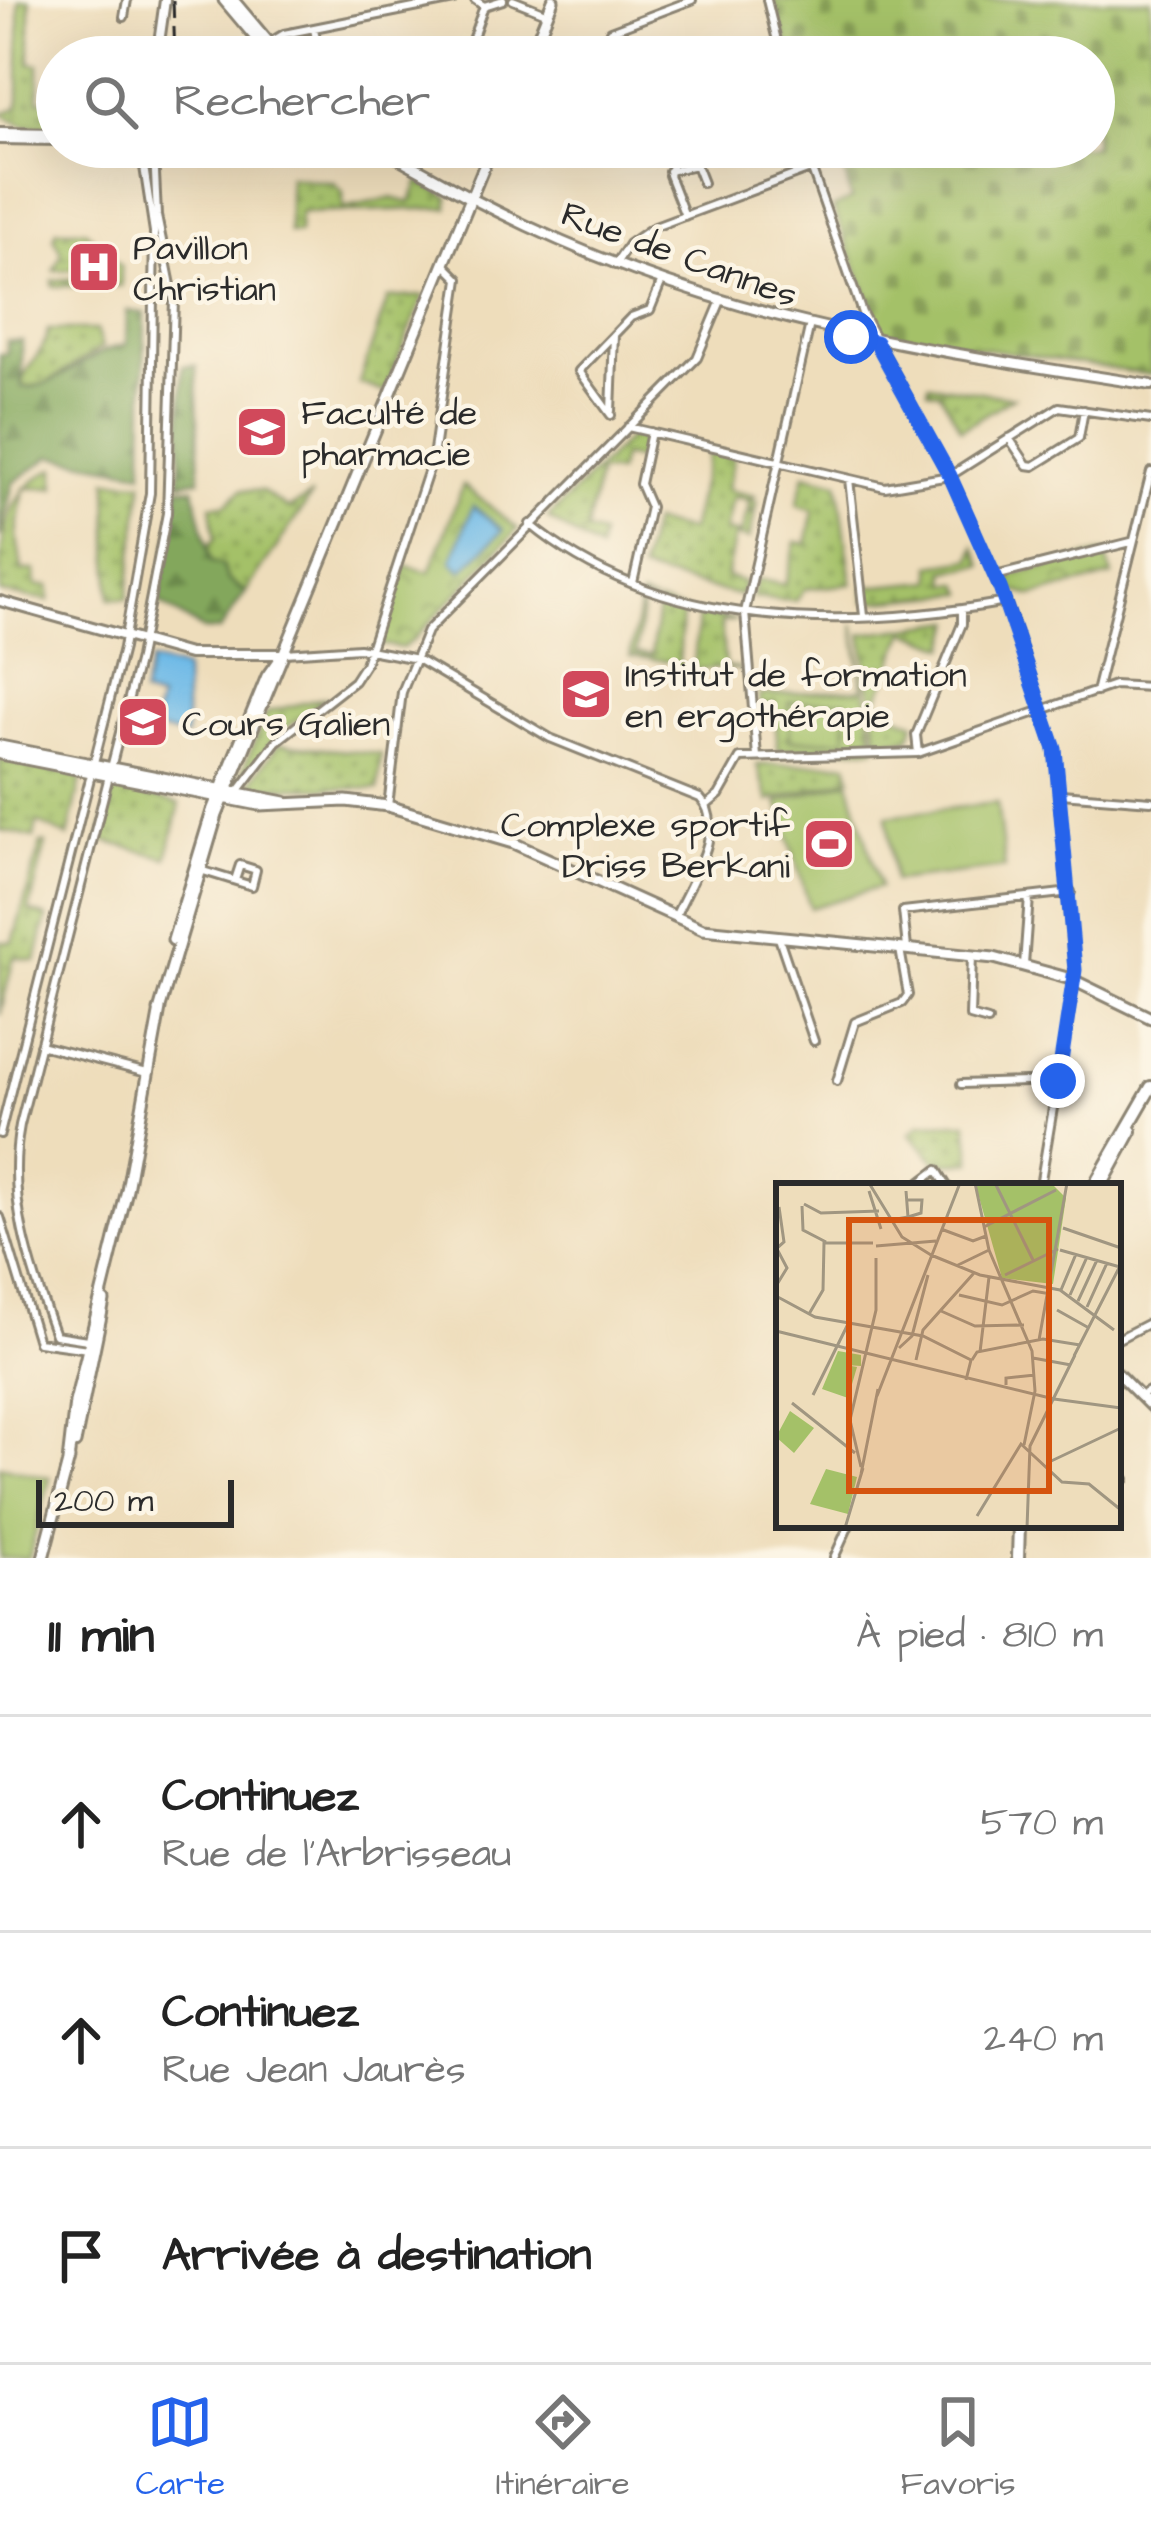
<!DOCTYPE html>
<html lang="fr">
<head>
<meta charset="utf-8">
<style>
  body { margin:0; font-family:"Architects Daughter",sans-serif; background:#f2f2f2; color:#222 }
  .scale { position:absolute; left:36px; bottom:30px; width:198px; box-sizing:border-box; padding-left:12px; border:6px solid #2b2b2b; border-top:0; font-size:33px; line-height:42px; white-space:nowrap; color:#2b2b2b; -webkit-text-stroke:9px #fcf5e5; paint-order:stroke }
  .stop { position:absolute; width:36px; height:36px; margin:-27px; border:9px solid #2563eb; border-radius:50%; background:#fff }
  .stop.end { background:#2563eb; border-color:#fff; box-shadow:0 3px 12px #0008 }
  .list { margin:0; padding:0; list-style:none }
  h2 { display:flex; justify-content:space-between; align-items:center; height:156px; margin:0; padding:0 48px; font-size:51px }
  h2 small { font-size:39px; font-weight:400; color:#767676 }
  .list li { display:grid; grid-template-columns:78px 1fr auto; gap:36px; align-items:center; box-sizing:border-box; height:216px; padding:0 48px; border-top:3px solid #e0e0e0 }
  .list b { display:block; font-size:45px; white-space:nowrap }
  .list p { margin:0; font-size:39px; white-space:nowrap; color:#767676 }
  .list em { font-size:39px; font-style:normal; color:#767676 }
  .icon { flex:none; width:66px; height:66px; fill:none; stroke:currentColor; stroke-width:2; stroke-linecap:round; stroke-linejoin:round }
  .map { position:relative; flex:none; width:1151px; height:1558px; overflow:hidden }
  .search { position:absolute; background:#fff; box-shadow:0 12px 48px #0002; left:36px; right:36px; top:36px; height:132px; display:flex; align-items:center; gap:30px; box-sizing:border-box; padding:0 42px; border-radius:66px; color:#767676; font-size:45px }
  .sheet { height:804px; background:#fff }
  nav { display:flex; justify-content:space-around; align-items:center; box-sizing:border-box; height:168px; border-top:3px solid #e0e0e0; background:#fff; font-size:33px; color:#767676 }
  nav a { display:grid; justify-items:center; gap:6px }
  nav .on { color:#2563eb }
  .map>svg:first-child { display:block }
</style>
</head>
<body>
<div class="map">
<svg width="1151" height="1558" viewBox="0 0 1151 1558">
  <defs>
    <pattern id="grass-dots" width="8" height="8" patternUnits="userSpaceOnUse" patternTransform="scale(3)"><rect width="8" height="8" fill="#a4c168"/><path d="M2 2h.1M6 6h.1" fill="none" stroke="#869d56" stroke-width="1.8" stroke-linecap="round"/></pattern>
    <pattern id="forest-firs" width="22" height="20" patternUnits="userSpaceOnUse" patternTransform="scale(3)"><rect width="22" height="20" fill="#83a75c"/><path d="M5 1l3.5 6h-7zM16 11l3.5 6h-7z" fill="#6b884c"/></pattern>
    <pattern id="cemetery-stones" width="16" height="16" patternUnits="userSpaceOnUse" patternTransform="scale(3)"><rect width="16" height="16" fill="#a4c168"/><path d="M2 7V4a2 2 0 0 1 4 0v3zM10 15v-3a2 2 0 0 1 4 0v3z" fill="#869d56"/></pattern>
    <pattern id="park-crowns" width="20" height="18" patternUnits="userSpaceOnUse" patternTransform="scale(3)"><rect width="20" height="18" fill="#a4c168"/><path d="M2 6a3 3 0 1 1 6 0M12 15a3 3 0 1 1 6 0" fill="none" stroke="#869d56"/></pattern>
  </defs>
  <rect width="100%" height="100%" fill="#fcf5e5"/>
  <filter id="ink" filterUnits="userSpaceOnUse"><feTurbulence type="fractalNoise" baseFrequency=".00833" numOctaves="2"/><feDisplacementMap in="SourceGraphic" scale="24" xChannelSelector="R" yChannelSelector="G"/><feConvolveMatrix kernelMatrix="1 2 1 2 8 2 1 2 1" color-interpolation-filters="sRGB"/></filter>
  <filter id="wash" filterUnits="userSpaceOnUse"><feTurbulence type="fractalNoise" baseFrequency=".004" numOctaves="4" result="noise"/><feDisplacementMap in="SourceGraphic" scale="48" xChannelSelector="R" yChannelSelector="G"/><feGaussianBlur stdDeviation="2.7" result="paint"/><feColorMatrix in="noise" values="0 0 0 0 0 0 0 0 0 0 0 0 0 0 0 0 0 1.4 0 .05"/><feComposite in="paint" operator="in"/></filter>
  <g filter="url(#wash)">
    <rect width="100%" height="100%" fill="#edb"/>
    <path fill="url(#grass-dots)" stroke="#68764a" stroke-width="3" d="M19,0H30V63L39,64V100H57V126H26L1,114L19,107Z
      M289,177L334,183L343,193V208L392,198L410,203L419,181L448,197V208L300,213L299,233H289Z
      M57,230H85L121,266V286H53V280L112,276V268L98,267L97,262L81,270H54L62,254L54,238Z
      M424,296L384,392L359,383L388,298Z
      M48,330H96L102,347L45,384L22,388C22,366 45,355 48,330Z
      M929,384L1013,397L961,429L940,392L928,390Z
      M633,433L645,438L640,460L622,456L618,473L599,472L586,531L601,535L599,551L548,518Z
      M709,451L734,457L727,490L755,496L750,500L757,502L755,511L748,509L749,500L733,497L725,531L741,534L747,513L755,514L749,539L735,536L726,577L744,582L741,596L640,571L652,522L690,531Z
      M55,468V488H24L17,535L22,571H35L36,586H49V601L0,593C0,540 3,492 55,468Z
      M805,474L838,482L852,584L805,589L796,601L753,598L757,579L785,585L796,542L807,544L814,510L797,505Z
      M108,480L143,482L127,599H110Z
      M241,490L262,491L288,509L312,495L246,592L228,580L222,565L211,562L206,548L215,539L211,505L227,504Z
      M975,547L983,565L946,571L948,584L960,583L965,593L866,602L864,587L933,581L932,565L972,559Z
      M641,597L656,603L643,601L636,653L651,655L659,603L696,614L682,613L679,665L694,666L698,614L736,620L721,622L725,667L742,669H676L674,662L630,656Z
      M954,621L947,647L906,631L875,706L915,723L909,738L878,742L862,634Z
      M854,624L875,748L778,750L774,704H760L759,695L863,689Z
      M327,697L277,735L243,781L239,779L267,712Z
      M279,744L381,754L378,789L248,786Z
      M0,760L72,774L81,780L68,837L37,822L34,838L0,830Z
      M847,763L851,778L769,801L757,765Z
      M114,787L180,804L167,858L100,840Z
      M41,843L46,844L29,911L47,917L36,961L14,957L0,1015V942H13Z
      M967,1122L972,1162L937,1163L910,1133L921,1123Z"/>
    <path fill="url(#forest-firs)" stroke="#576944" stroke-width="3" d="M127,311L145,313L143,472L51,456L13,483L0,537V354H7V341H22V387C59,390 88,349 126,345Z
      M183,366H196L200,480L180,482Z
      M179,487L194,488L211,562L222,565L228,580L246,592L219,631L203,630L158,602Z"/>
    <path fill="url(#cemetery-stones)" stroke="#68764a" stroke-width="3" d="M772,0H1151V375L882,332L833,208L851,199L839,147H1094V57H785L787,42Z"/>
    <path fill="url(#park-crowns)" stroke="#68764a" stroke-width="3" d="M463,485L518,529L413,640L402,648L379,644L405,566L430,572Z
      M1105,552L1112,576L1033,596L1011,590L1006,577Z"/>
    <path fill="#a4c168" stroke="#68764a" stroke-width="3" d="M846,701V740H790L789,702Z
      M849,781L880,887L810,908L778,802Z
      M997,803L1005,868L894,881L887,816Z
      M0,1466L50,1478L29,1558H0Z"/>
    <path fill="#6ebae7" stroke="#4c7289" stroke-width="3" d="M473,506L503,530L462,571L452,561Z
      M151,661L184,669L186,737L152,728L159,700L142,695Z"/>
  </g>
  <g filter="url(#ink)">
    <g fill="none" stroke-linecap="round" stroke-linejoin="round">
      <g stroke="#8c8473" stroke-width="12">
        <path id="minor" d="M475,0L484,6L503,0
          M513,0L548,14
          M767,0L781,57
          M124,17L127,0
          M314,28L319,57
          M269,43L284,34L454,0
          M533,50L551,57
          M466,57L484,6
          M600,57L610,31L692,0
          M678,147L669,175L685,216
          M804,147L862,313L957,490L1006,602L1055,749L1075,976L1040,1186
          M568,161L584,155L585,147
          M669,171L696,165L703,183
          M615,265L629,244L652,228L810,169
          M611,411L614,335
          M611,415L579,371L631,317L650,310L661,283
          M628,427L885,487L950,476L1059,407L1151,420
          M1009,438L1027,465L1034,466L1079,438L1084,410
          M849,479L864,616
          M530,524C660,632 849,630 1006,602
          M995,576L1131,542
          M633,583L650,507L640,484L651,432
          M285,653L359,648L417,659L550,738L700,798C728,827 690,883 676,915
          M1096,692L1151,472
          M918,753L916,735L962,624V610
          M757,757L745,612L809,328
          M237,793L276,742L354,681L365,664L433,457L459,279L445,265
          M1061,794L1151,801
          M707,805L719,795L740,758L918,753L1114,685L1151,687
          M388,806L402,692L427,631L697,358L720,303
          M200,870L252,886L256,870L240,865L235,880
          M779,938L814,1041
          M907,948L903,911L1071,892
          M972,956L970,1016L988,1021
          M1024,965L1029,897
          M40,1045L147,1073
          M837,1081L855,1022L902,1003L908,995L900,949
          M961,1084L1058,1081
          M0,1134L123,648L150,493L154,232L141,147
          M916,1186L937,1170L947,1186
          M0,1217L38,1342L88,1349
          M1118,1339L1151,1322
          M94,1341L55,1335C30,1265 6,1200 20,1125L139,658L167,513L174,300L157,216L154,151
          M1140,1396L1151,1390
          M1118,1481L1125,1479
          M834,1558L849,1525"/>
      </g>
      <g stroke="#8c8473" stroke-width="14">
        <path id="tertiary" d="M157,57L165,0
          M0,133L57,134
          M0,139L57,140
          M141,147L151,151L160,147
          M471,198C701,318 899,346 1151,385
          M0,601L189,654H283
          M1118,1374L1151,1407"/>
      </g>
      <g stroke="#8c8473" stroke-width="15">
        <path id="secondary" d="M224,0L272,57
          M233,0L281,57
          M530,57L553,0
          M379,147L471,198
          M0,746L285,802
          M0,754L259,805L346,801L388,806L513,843L703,929L994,958L1071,979L1151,1018
          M173,940L212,811L267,676L279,659
          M159,1011L217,815L492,147
          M75,1443L104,1301
          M68,1462L75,1402L127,1190L160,1009
          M43,1558L69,1459"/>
      </g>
      <g stroke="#8c8473" stroke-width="16">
        <path id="primary" d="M1094,1186L1151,1087
          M1101,1186L1131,1131
          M1018,1558L1019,1525"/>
      </g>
      <use href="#minor" stroke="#fff" stroke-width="6"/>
      <use href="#tertiary" stroke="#fff" stroke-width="8"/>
      <use href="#secondary" stroke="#fff" stroke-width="9"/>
      <use href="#primary" stroke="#fff" stroke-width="10"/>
      <path stroke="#2b2b2b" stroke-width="3" stroke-dasharray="18 9" stroke-linecap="butt" d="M173,0L175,57"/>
    </g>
  </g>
  <g fill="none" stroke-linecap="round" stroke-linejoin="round" filter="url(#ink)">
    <path stroke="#2563eb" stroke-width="15" d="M851,337L876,342L950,476L1000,588L1055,749L1075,970L1058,1081"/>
  </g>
  <defs>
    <g id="hospital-square" transform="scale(2.7)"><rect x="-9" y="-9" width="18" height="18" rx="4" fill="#d1495b" stroke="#fcf5e5"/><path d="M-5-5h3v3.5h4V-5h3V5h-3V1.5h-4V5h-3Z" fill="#fff"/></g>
    <g id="university-square" transform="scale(2.7)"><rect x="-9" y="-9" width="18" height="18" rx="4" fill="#d1495b" stroke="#fcf5e5"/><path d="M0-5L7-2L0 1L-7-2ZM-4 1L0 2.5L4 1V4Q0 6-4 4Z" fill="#fff"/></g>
    <g id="stadium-square" transform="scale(2.7)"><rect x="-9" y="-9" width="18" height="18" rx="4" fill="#d1495b" stroke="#fcf5e5"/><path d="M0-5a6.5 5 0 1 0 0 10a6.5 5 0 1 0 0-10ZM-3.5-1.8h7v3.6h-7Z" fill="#fff"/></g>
  </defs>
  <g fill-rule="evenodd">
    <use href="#hospital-square" x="94" y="267"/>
    <use href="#university-square" x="262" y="432"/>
    <use href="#university-square" x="586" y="694"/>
    <use href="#university-square" x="143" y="722"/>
    <use href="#stadium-square" x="829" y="844"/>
  </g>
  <g text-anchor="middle" stroke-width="9" stroke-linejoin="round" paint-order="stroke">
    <g font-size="36" fill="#2b2b2b" stroke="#fcf5e5" text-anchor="start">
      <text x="133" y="259">Pavillon<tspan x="133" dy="41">Christian</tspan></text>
      <text x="301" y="424">Faculté de<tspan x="301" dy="41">pharmacie</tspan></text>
      <text x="625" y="686">Institut de formation<tspan x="625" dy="41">en ergothérapie</tspan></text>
      <text x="182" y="735">Cours Galien</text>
      <text x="790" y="836" text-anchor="end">Complexe sportif<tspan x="790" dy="41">Driss Berkani</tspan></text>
    </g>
    <g font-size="36" fill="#2b2b2b" stroke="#fcf5e5">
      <text transform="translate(680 253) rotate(20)" y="13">Rue de Cannes</text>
    </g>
  </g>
  <g transform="translate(776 1183)">
    <rect width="345" height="345" fill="#edb"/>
    <path d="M62,168L85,172V183L70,182L81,184L72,215L46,206ZM14,228L38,245L18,270L0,254Z" fill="#a4c168"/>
    <path d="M199,0H275L290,15L277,101L226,95Z" fill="#a4c168"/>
    <path d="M50,286L81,294L72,331L34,321Z" fill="#a4c168"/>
    <path fill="none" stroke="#a09681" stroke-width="3" d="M93,0L126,54L155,72M199,0L213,67L256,168L259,208L248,262M219,0L257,77M93,8L105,46M28,21L45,30L103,28M26,23L27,47L50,59M132,34L145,30L146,17H132M115,37L132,34L130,8M208,44L280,7M287,45L345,65M165,46L197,58L210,53M100,63L160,58M0,66L8,59L3,24M284,67L344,84M155,72L204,92L284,107L338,147M180,83L213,67M229,92L282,66M0,103L11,85L1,66M285,107L300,71M183,112L226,122L257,108L275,111M294,112L311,74M0,113L39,134L147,153L195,177L190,197M302,118L321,77M311,124L331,80M281,127L313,145M165,128L199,143L248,142M33,131L47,107L48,60H97M0,148L278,216M263,157L291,0M123,165L136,153L152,92M204,169L213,94M298,173L345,81M257,175L295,182M140,177L147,147L198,90M196,177L201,169L267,156L304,162M230,202V195L259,192M37,212L72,141M101,213L184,0M278,216L345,225M16,220L79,270M271,280L345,245M85,284L74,237L100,127V75M85,291L102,206M201,333L245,261L286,299L313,301L345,327M69,345L87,285M251,345L254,263L299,172"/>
    <path fill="#d5540f" fill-opacity="0.15" stroke="#d5540f" stroke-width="6" d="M73,37H273V308H73Z"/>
    <rect width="345" height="345" fill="none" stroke="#2b2b2b" stroke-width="6"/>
  </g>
</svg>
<div class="scale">200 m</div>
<div class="stop" style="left:851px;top:337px"></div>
<div class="stop end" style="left:1058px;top:1081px"></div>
<div class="search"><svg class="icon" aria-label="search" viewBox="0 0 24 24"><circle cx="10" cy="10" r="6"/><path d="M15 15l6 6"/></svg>Rechercher</div>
</div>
<section class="sheet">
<h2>11 min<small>À pied · 810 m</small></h2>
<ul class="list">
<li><svg class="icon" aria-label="ahead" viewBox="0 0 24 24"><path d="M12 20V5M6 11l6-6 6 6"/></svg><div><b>Continuez</b><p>Rue de l'Arbrisseau</p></div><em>570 m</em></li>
<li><svg class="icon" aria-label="ahead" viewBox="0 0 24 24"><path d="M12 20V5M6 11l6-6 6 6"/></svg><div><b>Continuez</b><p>Rue Jean Jaurès</p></div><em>240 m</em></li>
<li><svg class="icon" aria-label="arrive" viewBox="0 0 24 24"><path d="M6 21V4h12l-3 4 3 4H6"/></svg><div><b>Arrivée à destination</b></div></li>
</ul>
</section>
<nav>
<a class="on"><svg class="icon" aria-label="map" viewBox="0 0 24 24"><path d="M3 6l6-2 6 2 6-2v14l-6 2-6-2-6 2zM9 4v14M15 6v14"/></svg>Carte</a>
<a><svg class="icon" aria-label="directions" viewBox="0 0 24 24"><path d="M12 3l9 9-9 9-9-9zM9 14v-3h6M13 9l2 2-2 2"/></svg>Itinéraire</a>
<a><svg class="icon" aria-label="saved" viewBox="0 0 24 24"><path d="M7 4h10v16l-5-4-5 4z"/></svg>Favoris</a>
</nav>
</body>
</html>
